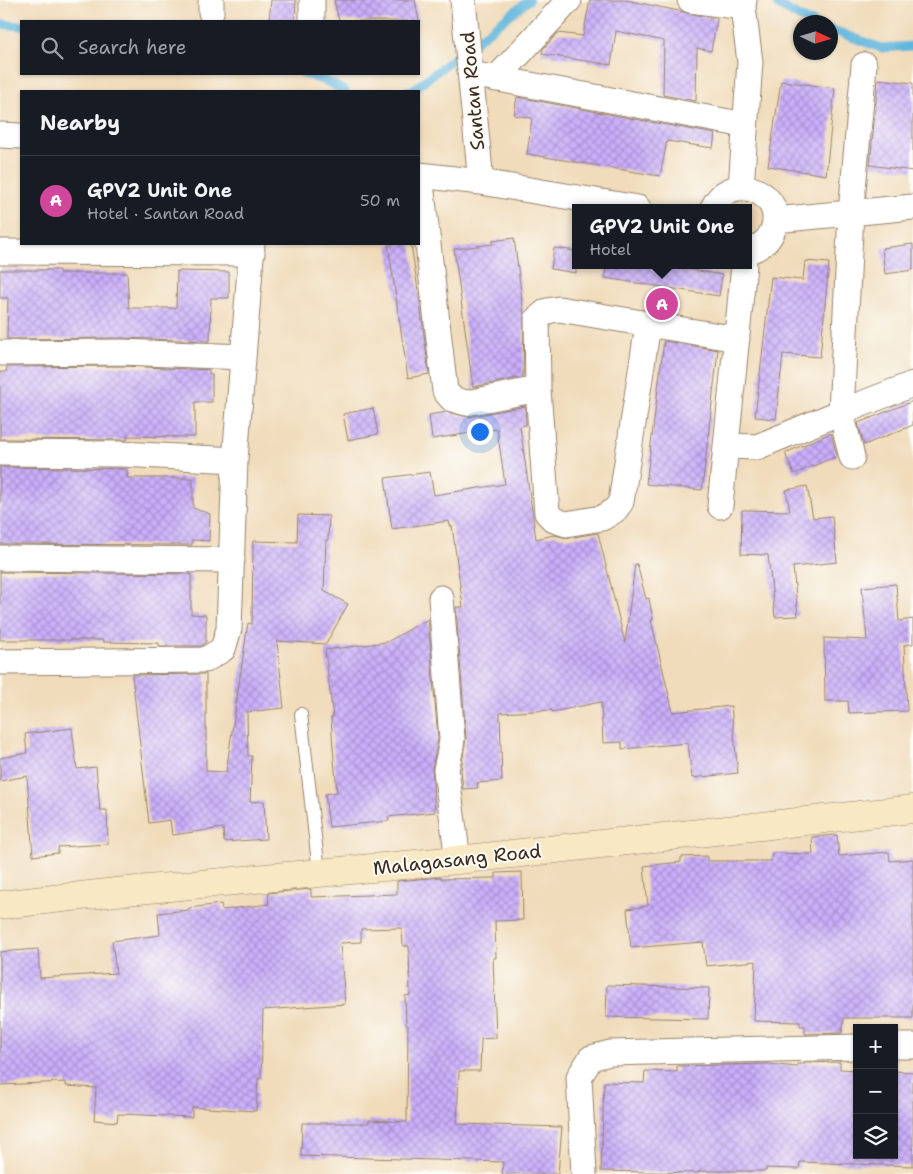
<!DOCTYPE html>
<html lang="en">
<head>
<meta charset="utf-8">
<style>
  body { margin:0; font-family:"Shantell Sans",sans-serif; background:#242831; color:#f1f3f6 }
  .controls { position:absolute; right:15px; bottom:15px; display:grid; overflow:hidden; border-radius:0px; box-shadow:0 1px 4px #0004 }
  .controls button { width:45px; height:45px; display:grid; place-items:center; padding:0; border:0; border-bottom:1px solid #363941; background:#171b24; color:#f1f3f6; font:25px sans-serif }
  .compass { position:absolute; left:793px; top:15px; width:45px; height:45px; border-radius:50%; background:#171b24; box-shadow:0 1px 4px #0004; rotate:94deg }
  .you { position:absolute; left:479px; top:431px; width:18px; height:18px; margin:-12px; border:4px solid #fff; border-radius:50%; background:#1a73e8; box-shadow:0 0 0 8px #1a73e833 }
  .badge { display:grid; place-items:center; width:32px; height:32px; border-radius:50%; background:#db2777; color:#fff; font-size:16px; font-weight:700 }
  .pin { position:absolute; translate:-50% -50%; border:2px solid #fff; box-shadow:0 1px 5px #0006 }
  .popup { position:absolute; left:572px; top:204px; width:180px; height:65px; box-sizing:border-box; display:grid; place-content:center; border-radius:0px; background:#171b24; filter:drop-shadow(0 1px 4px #0005); font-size:16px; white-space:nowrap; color:#9ea1a6 }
  .popup b { font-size:19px; color:#f1f3f6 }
  .popup::after { content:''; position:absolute; left:50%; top:100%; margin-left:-10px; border:10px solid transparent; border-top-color:#171b24 }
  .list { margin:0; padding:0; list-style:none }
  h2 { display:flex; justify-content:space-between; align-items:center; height:65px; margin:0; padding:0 20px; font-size:21px }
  h2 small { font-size:16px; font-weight:400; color:#9ea1a6 }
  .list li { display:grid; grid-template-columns:32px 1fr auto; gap:15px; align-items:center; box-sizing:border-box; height:90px; padding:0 20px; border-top:1px solid #363941 }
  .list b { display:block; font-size:19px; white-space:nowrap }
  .list p { margin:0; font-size:16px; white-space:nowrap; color:#9ea1a6 }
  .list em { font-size:16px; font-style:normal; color:#9ea1a6 }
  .icon { flex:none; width:28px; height:28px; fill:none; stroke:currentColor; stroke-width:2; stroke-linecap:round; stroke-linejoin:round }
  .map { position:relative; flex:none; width:913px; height:1174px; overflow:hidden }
  .search { position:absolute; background:#171b24; box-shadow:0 1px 4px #0004; left:20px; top:20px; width:400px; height:55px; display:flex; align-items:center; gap:12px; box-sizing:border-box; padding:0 18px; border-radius:0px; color:#9ea1a6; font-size:19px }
  .panel { position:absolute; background:#171b24; box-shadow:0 1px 4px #0004; left:20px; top:90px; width:400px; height:155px; border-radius:0px }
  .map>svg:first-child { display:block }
</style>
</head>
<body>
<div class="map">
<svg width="913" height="1174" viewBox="0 0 913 1174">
  <defs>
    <pattern id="building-cross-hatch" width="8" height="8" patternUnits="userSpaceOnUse" patternTransform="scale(1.25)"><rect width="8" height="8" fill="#caaffb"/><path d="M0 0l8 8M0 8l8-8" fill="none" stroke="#a58fcb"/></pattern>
  </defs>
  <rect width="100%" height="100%" fill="#fdfcf7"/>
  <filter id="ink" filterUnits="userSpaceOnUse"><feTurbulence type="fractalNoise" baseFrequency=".02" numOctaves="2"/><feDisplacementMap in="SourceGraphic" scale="10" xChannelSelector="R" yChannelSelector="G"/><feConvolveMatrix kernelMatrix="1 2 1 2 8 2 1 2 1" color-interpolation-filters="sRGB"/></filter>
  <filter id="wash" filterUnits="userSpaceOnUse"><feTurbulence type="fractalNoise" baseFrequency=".0096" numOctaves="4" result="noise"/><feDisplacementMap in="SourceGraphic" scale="20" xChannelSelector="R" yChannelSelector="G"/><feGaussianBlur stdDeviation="1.12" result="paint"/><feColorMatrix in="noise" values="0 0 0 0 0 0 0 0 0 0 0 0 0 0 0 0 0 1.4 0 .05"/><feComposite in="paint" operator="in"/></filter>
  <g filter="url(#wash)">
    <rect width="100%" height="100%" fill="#f0dbba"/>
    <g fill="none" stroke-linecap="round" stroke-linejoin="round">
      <path stroke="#60b6dc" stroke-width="9" d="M777,0V4L801,18L813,22
        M0,24L21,26
        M830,29L881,48L913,46
        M304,74L326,81L345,91
        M407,91L414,89L529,0"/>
    </g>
    <g id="blocks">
      <path fill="url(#building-cross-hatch)" d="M271,0H296L295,21H269Z
        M334,0H415L419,21H339Z
        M590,0H626L717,19L711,51L697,48L696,101L663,95L664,41L616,31L611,65L542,54L543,49L558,33L583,36Z
        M878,79L913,83V171L870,165Z
        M781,81L835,88L826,175L768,166Z
        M517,97L715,134L713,148L667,141L660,176L527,154L532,118L514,115Z
        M514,238L524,315L523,377L473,387L454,249L493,244L492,241Z
        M388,244H411L420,303L429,374L408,378Z
        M913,244V270L885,274L882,248Z
        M554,248L576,251V273L551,269Z
        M805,261L829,263L820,357L783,354L776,419L755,417L771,277L803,280Z
        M606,265H663L722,275L719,296L605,278Z
        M0,270H59V273H127L129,308H176L177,271L229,272V298H211L210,341L122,338L7,339L8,298H0Z
        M664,341L718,350L702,490L646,484Z
        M122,366L209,370V374H212V402H195V437L127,436V440L0,439V372H6L7,367Z
        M913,401V425L864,445L858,423Z
        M525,406L526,425L520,426L536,539L554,535L568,538L598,533L625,643L635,564H637L646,599L649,598L653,620H651L673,712L731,706L738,773L692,778L688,743L622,749V742L603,743L601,702L552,712V710L500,713L502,781L477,783L478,788L463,789L461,770L466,738L456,607H463L452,526H450L449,521L392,529L385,478L430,472L434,495L505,484L497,429L432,439L429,415L447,412L469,417Z
        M373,408L378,434L348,440L343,414Z
        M831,433L837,456L794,474L785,453Z
        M0,467L127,469V478H193V508L210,514L209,541L192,540V545L0,544Z
        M807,486L813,518L832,516L837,562L793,567L798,616L775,617L768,555L741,554L742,510L790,511L786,490Z
        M298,515L329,516L328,540H326L324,591L348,604L326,644L277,641L284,708L247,712L248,756H252L250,802L264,801L266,839L224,842L223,828L172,835L170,820L149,823L132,675L206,674V771L226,772L248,623L252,624L253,541L297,542Z
        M0,572L191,574V614L206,615V642L201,646H159V643L103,642V640H0Z
        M896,584L899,621L913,619V644L904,645L907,711L849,713L848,701H825L824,638L867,640L862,587Z
        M428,619L438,739L432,768L435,812L388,817L389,821L329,827L325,794L337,792L333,748L331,717H333L325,650L387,642Z
        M72,728L77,769L96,767L100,810H107L108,844L58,847V853L33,856L27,776L0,781V758L27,753L25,734Z
        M837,835L839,856L889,852L890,861L913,859V1018H844L842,1033L805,1034V1026H800V1022L754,1021L756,961L706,966L703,942L631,948L627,909L648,906L644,866L681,862V857L707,856V861H771L772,853L813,854L812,837Z
        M522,872L523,920L495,921L496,958H493L496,1038L481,1039L480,1071H459L457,1124L562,1127L558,1174H502L503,1162L301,1156L302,1123H369V1120L407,1122L408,1025H406L405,996L410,995L409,946H403L402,928L361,929V942L340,943L345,1004L263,1010L261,1079L258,1078L256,1111L192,1107V1117L118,1114L117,1122L94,1120L96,1088L66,1086V1082L0,1085V952L38,949L40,978L116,973L112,941L160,935L158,913L189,910V908L221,904L222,910L269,904L268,893L311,889V897L397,894V881L441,877V879L496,878V873Z
        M607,985L709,988L708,1019L606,1017Z
        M840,1062V1069L857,1070V1155H894V1071L913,1072V1166L800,1162L799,1169L766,1168V1171H699V1173L601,1171L604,1082L644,1083L645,1071L677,1072V1066L769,1064L797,1067V1064H805V1063Z"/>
    </g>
  </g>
  <g filter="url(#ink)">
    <use href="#blocks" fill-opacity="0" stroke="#96826c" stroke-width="1"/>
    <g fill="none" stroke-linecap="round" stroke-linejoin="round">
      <g stroke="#96826c" stroke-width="14">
        <path id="service" d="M301,714L319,872"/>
      </g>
      <g stroke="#96826c" stroke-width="27">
        <path id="minor" d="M463,0L481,182
          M690,0L743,7
          M211,12V0
          M312,21V0
          M471,74L745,125
          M496,79L569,0
          M0,135L21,136
          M419,175L481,182L638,208
          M420,175L445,391L452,399L466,403L538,389
          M741,187L750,62L743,7L744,0
          M713,208C732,167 789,195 772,232C767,243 759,248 748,251
          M775,220L913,207
          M0,252L252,253
          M648,325L621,502L615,510L602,518L566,524L554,520L547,513L538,389L537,319L547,311L559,309L737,339
          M0,353L122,352L243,357
          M726,446L757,447L841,412L913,384
          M0,453L121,454L235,460
          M852,457L841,412L851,213L864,65
          M720,506L744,265
          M0,558L232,560
          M441,598L452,739C451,750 448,759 446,770L458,860
          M0,662L205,660L223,649L229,629L235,460L252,244
          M894,1046H913
          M584,1174L579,1077L591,1058L610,1053L857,1047"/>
      </g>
      <g stroke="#96826c" stroke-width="29">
        <path id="secondary" d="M0,905L116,892L458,860L913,809"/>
      </g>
      <use href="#service" stroke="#fff" stroke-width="12"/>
      <use href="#minor" stroke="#fff" stroke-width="25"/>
      <use href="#secondary" stroke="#f8e8c3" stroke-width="28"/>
    </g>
  </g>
  <g text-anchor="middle" stroke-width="4" stroke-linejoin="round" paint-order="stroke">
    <g font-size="19" fill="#3b2a1e" stroke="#fdfcf7">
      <text transform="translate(472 91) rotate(-95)" y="7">Santan Road</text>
      <text transform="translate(457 859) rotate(-6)" y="7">Malagasang Road</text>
    </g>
  </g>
</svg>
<div class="controls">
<button>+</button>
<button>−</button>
<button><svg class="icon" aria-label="layers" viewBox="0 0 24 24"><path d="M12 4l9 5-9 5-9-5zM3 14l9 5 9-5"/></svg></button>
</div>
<svg class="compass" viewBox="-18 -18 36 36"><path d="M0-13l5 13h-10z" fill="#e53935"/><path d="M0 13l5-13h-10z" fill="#9ea1a6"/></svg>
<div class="you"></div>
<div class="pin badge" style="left:662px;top:304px;background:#d1479c">A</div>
<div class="popup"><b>GPV2 Unit One</b>Hotel</div>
<div class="search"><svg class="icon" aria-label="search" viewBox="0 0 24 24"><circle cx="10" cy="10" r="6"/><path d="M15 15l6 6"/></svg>Search here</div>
<section class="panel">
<h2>Nearby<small></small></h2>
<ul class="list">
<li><span class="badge" style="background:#d1479c">A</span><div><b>GPV2 Unit One</b><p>Hotel · Santan Road</p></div><em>50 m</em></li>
</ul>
</section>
</div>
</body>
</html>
